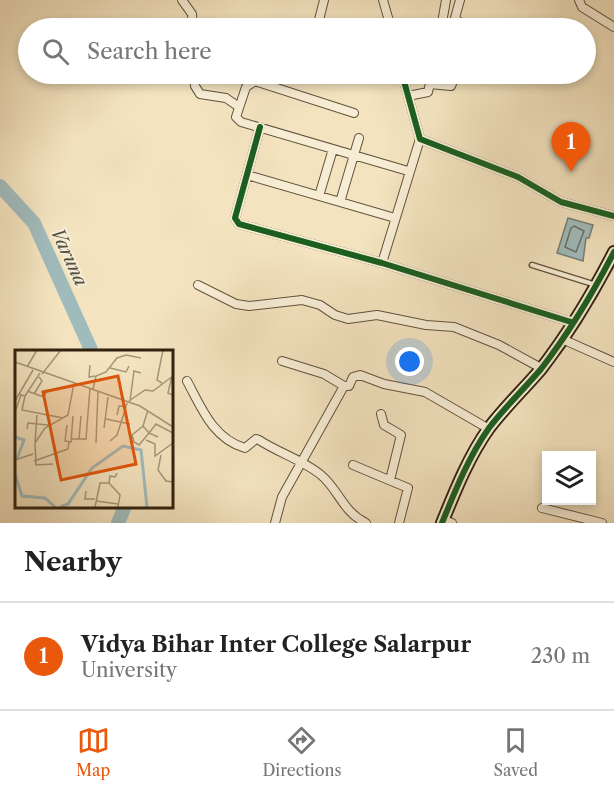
<!DOCTYPE html>
<html lang="en">
<head>
<meta charset="utf-8">
<style>
  body { margin:0; font-family:"Libre Caslon Text",serif; background:#f6f6f6; color:#222 }
  .controls { position:absolute; right:18px; bottom:18px; display:grid; overflow:hidden; border-radius:0px; box-shadow:0 3px 9px #0003 }
  .controls button { width:54px; height:54px; display:grid; place-items:center; padding:0; border:0; border-bottom:2px solid #e0e0e0; background:#fff; color:#222; font:30px sans-serif }
  .you { position:absolute; left:410px; top:362px; width:21px; height:21px; margin:-15px; border:4px solid #fff; border-radius:50%; background:#1a73e8; box-shadow:0 0 0 9px #1a73e833 }
  .badge { display:grid; place-items:center; width:39px; height:39px; border-radius:50%; background:#ea580c; color:#fff; font-size:20px; font-weight:700 }
  .pin { position:absolute; translate:-50% -50px; filter:drop-shadow(0 2px 3px #0008) }
  .pin::after { content:''; position:absolute; top:32px; width:21px; height:18px; background:inherit; clip-path:polygon(0 0,100% 0,50% 100%) }
  .list { margin:0; padding:0; list-style:none }
  h2 { display:flex; justify-content:space-between; align-items:center; height:78px; margin:0; padding:0 24px; font-size:26px }
  h2 small { font-size:20px; font-weight:400; color:#767676 }
  .list li { display:grid; grid-template-columns:39px 1fr auto; gap:18px; align-items:center; box-sizing:border-box; height:108px; padding:0 24px; border-top:2px solid #e0e0e0 }
  .list b { display:block; font-size:22px; white-space:nowrap }
  .list p { margin:0; font-size:20px; white-space:nowrap; color:#767676 }
  .list em { font-size:20px; font-style:normal; color:#767676 }
  .icon { flex:none; width:33px; height:33px; fill:none; stroke:currentColor; stroke-width:2; stroke-linecap:round; stroke-linejoin:round }
  .map { position:relative; flex:none; width:614px; height:523px; overflow:hidden }
  .search { position:absolute; background:#fff; box-shadow:0 3px 9px #0003; left:18px; right:18px; top:18px; height:66px; display:flex; align-items:center; gap:15px; box-sizing:border-box; padding:0 21px; border-radius:33px; color:#767676; font-size:22px }
  .sheet { height:186px; background:#fff }
  nav { display:flex; justify-content:space-around; align-items:center; box-sizing:border-box; height:84px; border-top:2px solid #e0e0e0; background:#fff; font-size:16px; color:#767676 }
  nav a { display:grid; justify-items:center; gap:3px }
  nav .on { color:#ea580c }
  .map>svg:first-child { display:block }
</style>
</head>
<body>
<div class="map">
<svg width="614" height="523" viewBox="0 0 614 523">
  <rect width="100%" height="100%" fill="#f3e3bf"/>
  <filter id="stains"><feTurbulence type="fractalNoise" baseFrequency=".00333" numOctaves="4"/><feColorMatrix values="0 0 0 0 .2 0 0 0 0 .09 0 0 0 0 .02 0 0 0 .5 -.17"/></filter>
  <radialGradient id="worn" r=".72"><stop offset=".6" stop-color="#630" stop-opacity="0"/><stop offset="1" stop-color="#630" stop-opacity=".3"/></radialGradient>
  <path fill="#a0bbbc" stroke="#747e77" stroke-width="1.5" d="M568,218L593,225L589,238H586L583,261L557,253Z"/>
  <g fill="none" stroke-linecap="round" stroke-linejoin="round">
    <path stroke="#686e66" stroke-width="1.5" d="M574,226L584,231L576,252L565,247L571,228Z"/>
    <path stroke="#a0bbbc" stroke-width="14" d="M0,186L34,223L92,352
      M118,523L125,506"/>
    <g stroke="#62523b" stroke-width="7">
      <path id="lane" d="M532,265L596,285"/>
    </g>
    <g stroke="#62523b" stroke-width="10">
      <path id="street" d="M182,0L192,14L193,28
        M383,0L391,28
        M460,0L455,18L466,28
        M579,0L582,7L614,27
        M317,28L324,0
        M441,28L446,0
        M194,74L195,86L200,94L226,98L239,107
        M402,74L420,139L518,177L561,202L614,216
        M430,84L451,86L456,74
        M408,96L428,92L432,74
        M354,113L255,81L246,87L236,117L241,122L408,171
        M260,127L235,218L239,224L382,263L571,322
        M247,175L395,218
        M319,196L333,149
        M340,202L359,138
        M382,263L420,139
        M198,285L236,304L249,306L302,300L320,305L335,315L348,319L377,315L426,325L454,327L499,345L541,368
        M562,339L614,362
        M282,361L324,374L344,386H349L353,377L360,375L384,384L425,392L489,429
        M187,381C201,407 213,439 245,448L256,439L259,440C279,453 303,460 321,475C339,490 342,511 366,523
        M381,414L384,425L401,435L390,480
        M353,465L408,488L399,523
        M542,508L602,523
        M444,520L452,523
        M275,523L282,497L344,386"/>
    </g>
    <g stroke="#31220f" stroke-width="14">
      <path id="secondary" d="M442,523C455,491 469,456 489,428C505,407 524,389 541,369C568,334 594,291 614,252"/>
    </g>
    <use href="#lane" stroke="#f7edd5" stroke-width="4"/>
    <use href="#street" stroke="#f7edd5" stroke-width="8"/>
    <use href="#secondary" stroke="#f7edd5" stroke-width="10"/>
    <g stroke="#f7edd5" stroke-width="10">
      <path id="cycleway" d="M402,74L420,139L518,177L561,202L614,216
        M260,127L235,218L239,224L382,263L571,322
        M442,523C455,491 469,456 489,428C505,407 524,389 541,369C568,334 594,291 614,252"/>
    </g>
    <use href="#cycleway" stroke="#1b5e20" stroke-width="6"/>
  </g>
  <g text-anchor="middle" stroke-width="4.5" stroke-linejoin="round" paint-order="stroke">
    <g font-size="18" font-style="italic" fill="#525043" stroke="#f7edd5">
      <text transform="translate(69 257) rotate(65)" y="6">Varuna</text>
    </g>
  </g>
  <g transform="translate(15 350)">
    <rect width="158" height="158" fill="#f3e3bf"/>
    <path fill="none" stroke="#a0bbbc" stroke-width="3" d="M0,87L9,90L2,109M0,124L7,146L30,148L40,157M45,157L53,154L77,118L108,96L126,100L132,157"/>
    <path fill="none" stroke="#a59679" stroke-width="1.5" d="M0,12L125,56L158,77M75,15L74,27L80,26M12,17L22,0M95,18L111,22L114,16M27,24L46,0M157,26L153,43L158,45M147,33L142,30L148,0M78,39L81,26L91,22L102,8L111,5L126,8M12,41L29,47L32,40M3,44L10,46L7,60L48,68M19,44L27,31L24,27M10,46L25,23M0,51L18,20M114,51L130,40L138,41L158,26M115,51L119,21L126,23M0,62L6,45M102,65L104,56H111L113,51M91,69L115,74M52,75L50,91L56,92L58,66M128,76L117,85L119,92L124,95L134,83L128,76L133,60M89,78L93,47M12,79L13,73L33,75M143,87L134,83L141,74L158,83M57,89H71L75,38M64,89L66,66M131,90L140,94V106L158,93M95,91L102,85L111,57M20,93L22,65M81,93L83,41M146,105L143,120L151,131L158,132M0,110L18,104M19,111L53,99L54,92M38,114L21,115L20,93L30,78L53,65L59,33M102,123L100,127L95,126L94,133L105,145L103,157M71,141L70,149H80M81,151L103,154M80,157L85,133H94"/>
    <path fill="#df560c" fill-opacity="0.15" stroke="#df560c" stroke-width="3" d="M103,26L121,114L46,130L28,42Z"/>
    <rect width="158" height="158" fill="none" stroke="#31220f" stroke-width="3"/>
  </g>
  <rect width="100%" height="100%" filter="url(#stains)"/>
  <rect width="100%" height="100%" fill="url(#worn)"/>
</svg>
<div class="controls">
<button><svg class="icon" aria-label="layers" viewBox="0 0 24 24"><path d="M12 4l9 5-9 5-9-5zM3 14l9 5 9-5"/></svg></button>
</div>
<div class="you"></div>
<div class="pin badge" style="left:571px;top:172px">1</div>
<div class="search"><svg class="icon" aria-label="search" viewBox="0 0 24 24"><circle cx="10" cy="10" r="6"/><path d="M15 15l6 6"/></svg>Search here</div>
</div>
<section class="sheet">
<h2>Nearby<small></small></h2>
<ul class="list">
<li><span class="badge">1</span><div><b>Vidya Bihar Inter College Salarpur</b><p>University</p></div><em>230 m</em></li>
</ul>
</section>
<nav>
<a class="on"><svg class="icon" aria-label="map" viewBox="0 0 24 24"><path d="M3 6l6-2 6 2 6-2v14l-6 2-6-2-6 2zM9 4v14M15 6v14"/></svg>Map</a>
<a><svg class="icon" aria-label="directions" viewBox="0 0 24 24"><path d="M12 3l9 9-9 9-9-9zM9 14v-3h6M13 9l2 2-2 2"/></svg>Directions</a>
<a><svg class="icon" aria-label="saved" viewBox="0 0 24 24"><path d="M7 4h10v16l-5-4-5 4z"/></svg>Saved</a>
</nav>
</body>
</html>
